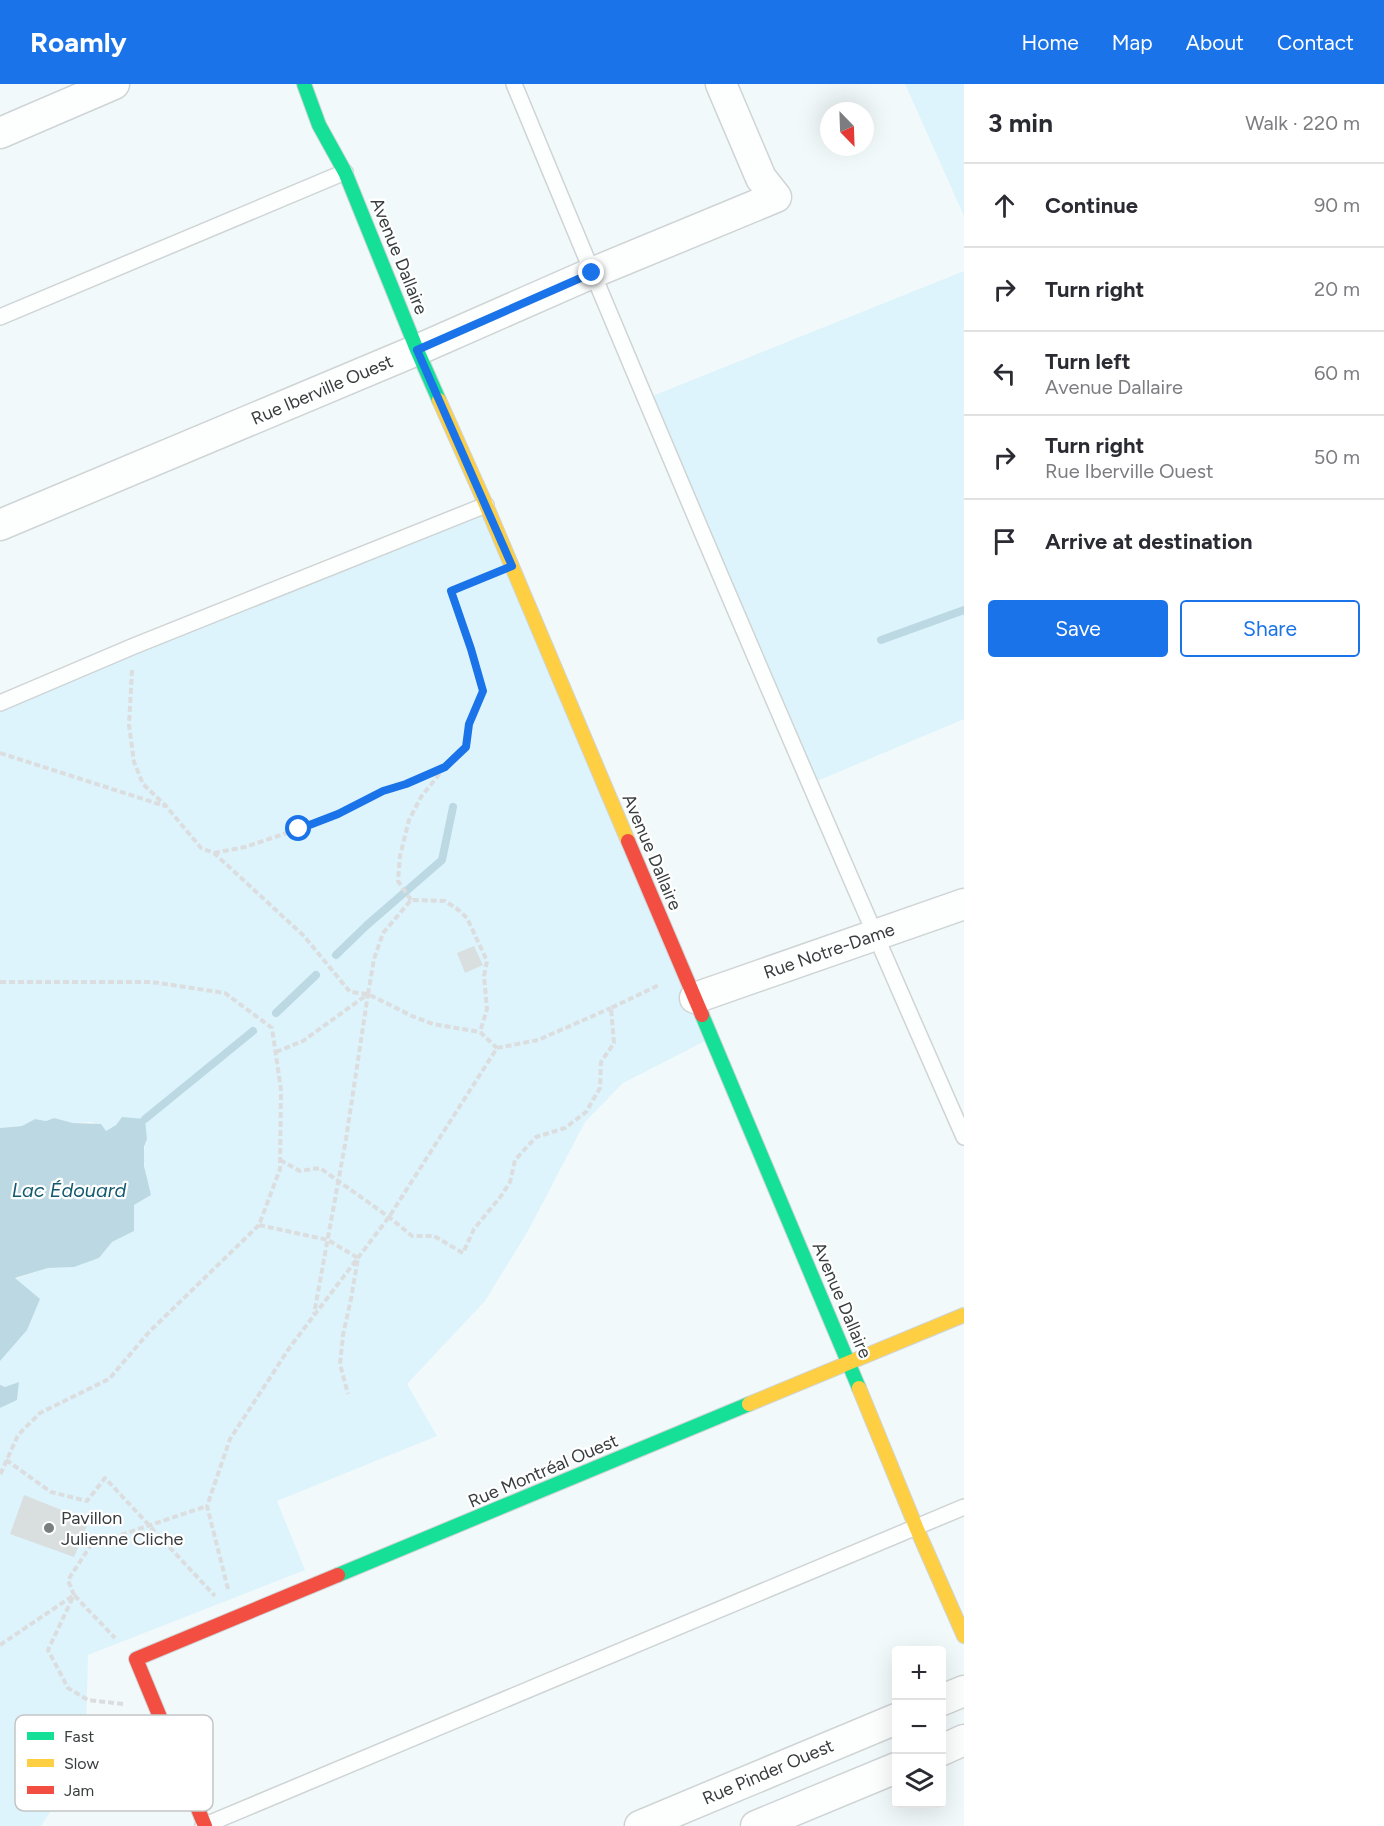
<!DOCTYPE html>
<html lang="en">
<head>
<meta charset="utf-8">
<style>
  body { margin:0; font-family:Figtree,sans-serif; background:#f2f2f3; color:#2b2b33 }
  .controls { position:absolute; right:18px; bottom:18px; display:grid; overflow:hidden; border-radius:6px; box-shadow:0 6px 24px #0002 }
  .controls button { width:54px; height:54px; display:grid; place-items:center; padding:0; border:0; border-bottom:2px solid #e1e1e2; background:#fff; color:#2b2b33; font:30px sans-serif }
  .compass { position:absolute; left:820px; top:18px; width:54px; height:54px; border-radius:50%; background:#fff; box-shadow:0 6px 24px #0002; rotate:157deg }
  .stop { position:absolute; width:18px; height:18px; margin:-14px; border:4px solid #1a73e8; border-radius:50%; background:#fff }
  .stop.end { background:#1a73e8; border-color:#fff; box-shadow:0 2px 6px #0008 }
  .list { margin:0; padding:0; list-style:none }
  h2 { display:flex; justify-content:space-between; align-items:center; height:78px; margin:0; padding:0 24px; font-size:26px }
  h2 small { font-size:20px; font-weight:400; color:#7c7c81 }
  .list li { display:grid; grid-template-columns:39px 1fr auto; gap:18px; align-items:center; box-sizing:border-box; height:84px; padding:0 24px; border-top:2px solid #e1e1e2 }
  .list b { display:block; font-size:22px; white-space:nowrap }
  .list p { margin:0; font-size:20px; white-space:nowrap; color:#7c7c81 }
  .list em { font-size:20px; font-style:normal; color:#7c7c81 }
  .actions { display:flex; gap:12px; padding:18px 24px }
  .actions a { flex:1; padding:14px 0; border:2px solid #1a73e8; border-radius:6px; text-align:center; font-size:21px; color:#1a73e8 }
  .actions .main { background:#1a73e8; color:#fff }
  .icon { flex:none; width:33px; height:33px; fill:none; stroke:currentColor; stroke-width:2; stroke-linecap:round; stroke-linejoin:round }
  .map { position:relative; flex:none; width:964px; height:1742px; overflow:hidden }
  header { display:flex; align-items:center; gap:36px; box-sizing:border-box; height:84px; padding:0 30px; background:#1a73e8; color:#fff }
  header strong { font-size:28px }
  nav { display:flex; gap:33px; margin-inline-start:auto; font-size:21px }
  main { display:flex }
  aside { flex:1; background:#fff }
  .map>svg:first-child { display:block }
</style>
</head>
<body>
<header>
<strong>Roamly</strong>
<nav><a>Home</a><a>Map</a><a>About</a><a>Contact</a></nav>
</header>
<main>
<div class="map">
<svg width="964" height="1742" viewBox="0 0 964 1742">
  <rect width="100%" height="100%" fill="#f2f9fa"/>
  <path fill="#ddf4fc" d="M905,0H964V132Z
    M964,187V635L810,700L645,315Z
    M486,421L711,954L623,999L585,1038L528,1147L485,1217L407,1300L437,1352L277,1417L305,1486L88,1571L86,1643L72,1694L41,1742H0V1324L17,1316L19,1299L5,1303L0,1301V1277L15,1195L48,1184L74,1183L99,1174L112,1158L134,1147V1121L151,1111C146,1092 140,1074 147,1055L122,1033L116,1041L106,1047L91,1038L73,1039L54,1034L46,1037L35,1035L22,1042L0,1044V619Z"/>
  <path fill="#bcd9e3" d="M122,1033L145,1035L147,1055L144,1063V1082L151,1111L134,1121V1147L112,1158L99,1174L74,1183L48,1184L15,1194L40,1215L27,1246L0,1277V1044L22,1042L35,1035L46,1037L54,1034L73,1039L101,1040L106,1047L116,1041Z
    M19,1298L17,1316L0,1324V1301L5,1303Z"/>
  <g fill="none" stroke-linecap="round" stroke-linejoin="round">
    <path stroke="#bcd9e3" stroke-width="8" d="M881,556L964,526
      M336,871L367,841L442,776L453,723
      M276,929L316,891
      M145,1035L253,947"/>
  </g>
  <path fill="#d9dedf" d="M474,862L483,881L465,889L457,869Z
    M24,1411L89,1437L74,1473L10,1450Z"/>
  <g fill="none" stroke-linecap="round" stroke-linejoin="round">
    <g stroke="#cfd4d5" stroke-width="18">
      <path id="lane" d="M514,0C660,353 810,704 964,1053
        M0,233L345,88
        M0,619L134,562L486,421
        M203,1742L964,1423"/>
    </g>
    <g stroke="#cfd4d5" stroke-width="33">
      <path id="street" d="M0,49L114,0
        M0,441L417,266L592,189L776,113L761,94L721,0
        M695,914L964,820
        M942,1616L964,1607
        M942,1666L964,1656
        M640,1742L896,1635
        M756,1742L896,1684"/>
    </g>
    <g stroke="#cfd4d5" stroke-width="16">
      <path id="fast" d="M304,0L319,41L345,88L417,266L439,316
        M702,931L859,1304
        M338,1491L749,1320"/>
    </g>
    <g stroke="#cfd4d5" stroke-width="16">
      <path id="slow" d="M439,316L486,421L628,757
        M859,1304L916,1443L964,1552
        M749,1320L964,1231"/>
    </g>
    <g stroke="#cfd4d5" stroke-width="16">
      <path id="jam" d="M628,757L702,931
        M205,1742L136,1575L338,1491"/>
    </g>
    <path stroke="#dbddde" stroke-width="4" stroke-dasharray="6 3" stroke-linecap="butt" d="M132,586L129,641L134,678L143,700L166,722L201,764L214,769L304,852L350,908L368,910L412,932L433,940L480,948L497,964
      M0,669L165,722
      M214,769L245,763L299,745L338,730L383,707L406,700L444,683
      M411,816L398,797L400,772L409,736L421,713L445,683L466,663L469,640L483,607L471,565L451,507L485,492
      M0,898H152L225,909L272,944L281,1006L280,1085L259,1141L150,1247L109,1295L40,1329L18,1351L0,1391
      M368,910L374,875L383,849L411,816L445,817L456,824L467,834L487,877L484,892L487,925L480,948
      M276,968L303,957L368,910L346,1055L314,1230
      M280,1076L300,1087L320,1084L389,1133L412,1152H434L463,1169L474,1145L501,1112L510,1098L515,1076L536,1053L565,1044L586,1028L600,1004L601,978L614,959L611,924L659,901
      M259,1141L328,1156L358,1174L351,1215L343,1251L340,1280L348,1310
      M6,1376L51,1408L87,1417L105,1394L215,1512
      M228,1505L207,1422L230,1355L290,1263L389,1133L497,964L538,956L611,924
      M0,1561L74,1511L115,1554
      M123,1620L88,1616L68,1604L48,1566L74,1511L68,1496L91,1461L207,1422"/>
    <use href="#lane" stroke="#fdfefe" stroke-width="15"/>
    <use href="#street" stroke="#fdfefe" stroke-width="30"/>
    <use href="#fast" stroke="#16e098" stroke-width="14"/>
    <use href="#slow" stroke="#ffcf43" stroke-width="14"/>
    <use href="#jam" stroke="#f24e42" stroke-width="14"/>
  </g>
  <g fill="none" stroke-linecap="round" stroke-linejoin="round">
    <path stroke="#1a73e8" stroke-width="8" d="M299,745L338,730L383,707L406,700L445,683L466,663L469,640L483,607L471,565L451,507L512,482L417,266L592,189"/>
  </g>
  <circle fill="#797f80" stroke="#fff" stroke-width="2" cx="49" cy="1444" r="6"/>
  <g text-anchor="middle" stroke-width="4.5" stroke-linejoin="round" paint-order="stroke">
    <g font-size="18" fill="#383d3e" stroke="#fff">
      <text transform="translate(399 172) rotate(68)" y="6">Avenue Dallaire</text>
      <text transform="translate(322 306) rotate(-23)" y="6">Rue Iberville Ouest</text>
      <text transform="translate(652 768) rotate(67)" y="6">Avenue Dallaire</text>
      <text transform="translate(829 867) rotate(-19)" y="6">Rue Notre-Dame</text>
      <text transform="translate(842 1216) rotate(67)" y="6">Avenue Dallaire</text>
      <text transform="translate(543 1387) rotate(-23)" y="6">Rue Montréal Ouest</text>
      <text transform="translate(768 1688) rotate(-23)" y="6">Rue Pinder Ouest</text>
    </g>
    <g font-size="18" fill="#383d3e" stroke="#fff" text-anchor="start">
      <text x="61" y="1440">Pavillon<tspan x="61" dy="21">Julienne Cliche</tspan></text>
    </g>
    <g font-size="20" font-style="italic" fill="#135a6f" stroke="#fff">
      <text x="69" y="1113">Lac Édouard</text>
    </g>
  </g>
  <rect x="15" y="1631" width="198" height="96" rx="9" fill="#fff" stroke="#c3c5c5" stroke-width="1.5"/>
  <rect x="27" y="1648" width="27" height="8" fill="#16e098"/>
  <rect x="27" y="1675" width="27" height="8" fill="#ffcf43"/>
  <rect x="27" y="1702" width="27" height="8" fill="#f24e42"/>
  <g font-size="16" fill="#383d3e">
    <text x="64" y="1658">Fast</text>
    <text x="64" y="1685">Slow</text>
    <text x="64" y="1712">Jam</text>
  </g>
</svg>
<div class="controls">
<button>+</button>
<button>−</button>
<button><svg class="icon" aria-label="layers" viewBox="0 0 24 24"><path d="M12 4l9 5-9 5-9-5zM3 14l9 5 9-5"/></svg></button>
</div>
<svg class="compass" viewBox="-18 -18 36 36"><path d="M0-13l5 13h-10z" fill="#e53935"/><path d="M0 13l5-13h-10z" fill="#7c7c81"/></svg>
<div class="stop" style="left:299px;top:745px"></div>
<div class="stop end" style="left:592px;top:189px"></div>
</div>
<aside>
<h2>3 min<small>Walk · 220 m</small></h2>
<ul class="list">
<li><svg class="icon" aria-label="ahead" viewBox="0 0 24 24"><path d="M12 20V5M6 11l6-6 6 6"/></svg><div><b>Continue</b></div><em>90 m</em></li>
<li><svg class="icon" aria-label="right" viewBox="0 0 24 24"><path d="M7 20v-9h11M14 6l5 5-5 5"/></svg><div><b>Turn right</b></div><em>20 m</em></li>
<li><svg class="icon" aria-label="left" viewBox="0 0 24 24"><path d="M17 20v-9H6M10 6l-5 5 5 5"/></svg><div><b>Turn left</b><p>Avenue Dallaire</p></div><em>60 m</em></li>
<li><svg class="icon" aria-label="right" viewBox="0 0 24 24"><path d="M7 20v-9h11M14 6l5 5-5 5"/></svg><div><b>Turn right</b><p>Rue Iberville Ouest</p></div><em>50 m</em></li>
<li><svg class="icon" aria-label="arrive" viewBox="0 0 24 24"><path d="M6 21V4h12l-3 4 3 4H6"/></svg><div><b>Arrive at destination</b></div></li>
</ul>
<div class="actions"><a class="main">Save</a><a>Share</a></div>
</aside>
</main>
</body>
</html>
